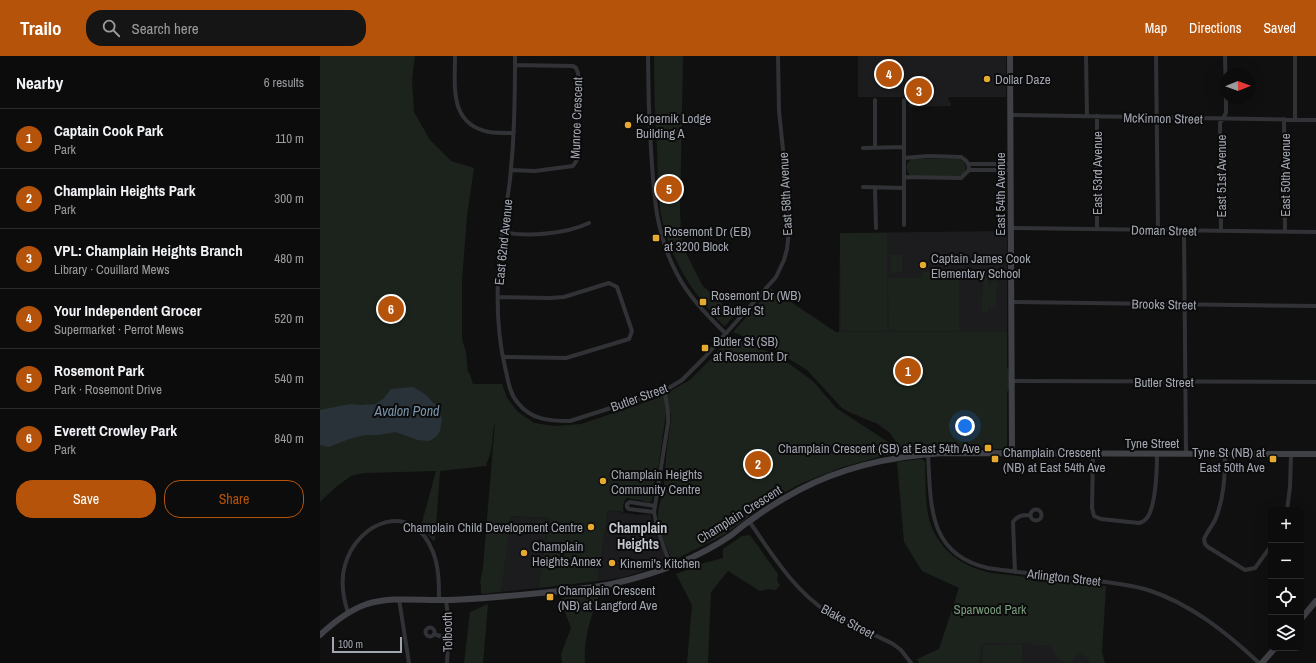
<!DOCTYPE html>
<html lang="en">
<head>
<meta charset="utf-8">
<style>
  body { margin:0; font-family:"Archivo Narrow",sans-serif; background:#151516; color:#f1f3f6 }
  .controls { position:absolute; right:12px; bottom:12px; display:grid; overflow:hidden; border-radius:8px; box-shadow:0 4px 16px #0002 }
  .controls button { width:36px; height:36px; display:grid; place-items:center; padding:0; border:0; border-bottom:1px solid #2c2c2e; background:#0c0c0d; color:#f1f3f6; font:20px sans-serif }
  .compass { position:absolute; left:900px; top:12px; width:36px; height:36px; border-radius:50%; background:#0c0c0d; box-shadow:0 4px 16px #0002; rotate:89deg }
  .scale { position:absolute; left:12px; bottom:10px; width:70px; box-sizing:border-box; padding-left:4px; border:2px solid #a2a6b1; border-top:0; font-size:11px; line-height:14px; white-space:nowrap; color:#a2a6b1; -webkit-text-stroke:3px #0b0b0c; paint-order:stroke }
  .you { position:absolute; left:645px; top:370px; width:14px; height:14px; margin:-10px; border:3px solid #fff; border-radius:50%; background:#1a73e8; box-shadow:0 0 0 6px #1a73e833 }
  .badge { display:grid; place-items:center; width:26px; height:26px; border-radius:50%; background:#b45309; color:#fff; font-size:13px; font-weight:700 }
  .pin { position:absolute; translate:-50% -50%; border:2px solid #fff; box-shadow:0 1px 4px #0006 }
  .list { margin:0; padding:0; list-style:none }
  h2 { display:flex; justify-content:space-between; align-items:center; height:52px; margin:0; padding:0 16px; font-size:17px }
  h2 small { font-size:13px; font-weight:400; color:#9a9b9d }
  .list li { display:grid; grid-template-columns:26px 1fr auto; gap:12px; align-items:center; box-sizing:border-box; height:60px; padding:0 16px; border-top:1px solid #2c2c2e }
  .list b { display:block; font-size:15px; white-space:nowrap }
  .list p { margin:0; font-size:13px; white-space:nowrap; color:#9a9b9d }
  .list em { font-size:13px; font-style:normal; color:#9a9b9d }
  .actions { display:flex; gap:8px; padding:12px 16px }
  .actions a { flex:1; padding:9px 0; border:1px solid #b45309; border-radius:16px; text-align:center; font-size:14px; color:#b45309 }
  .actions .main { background:#b45309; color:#fff }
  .icon { flex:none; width:22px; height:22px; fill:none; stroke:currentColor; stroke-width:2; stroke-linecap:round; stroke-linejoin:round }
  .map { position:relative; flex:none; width:996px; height:607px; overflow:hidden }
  header { display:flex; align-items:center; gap:24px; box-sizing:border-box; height:56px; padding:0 20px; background:#b45309; color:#fff }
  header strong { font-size:19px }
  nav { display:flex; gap:22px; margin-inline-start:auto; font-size:14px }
  .search { width:280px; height:36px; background:#151516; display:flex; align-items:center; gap:10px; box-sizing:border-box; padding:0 14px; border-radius:16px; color:#9a9b9d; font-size:15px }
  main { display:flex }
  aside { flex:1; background:#0c0c0d }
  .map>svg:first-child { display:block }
</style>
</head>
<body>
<header>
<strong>Trailo</strong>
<div class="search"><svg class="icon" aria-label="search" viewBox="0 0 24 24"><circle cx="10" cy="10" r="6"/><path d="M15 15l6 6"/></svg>Search here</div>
<nav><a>Map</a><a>Directions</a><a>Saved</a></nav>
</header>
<main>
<aside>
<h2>Nearby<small>6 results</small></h2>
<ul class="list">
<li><span class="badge">1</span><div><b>Captain Cook Park</b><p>Park</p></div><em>110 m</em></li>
<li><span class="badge">2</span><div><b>Champlain Heights Park</b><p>Park</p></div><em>300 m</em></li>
<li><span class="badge">3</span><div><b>VPL: Champlain Heights Branch</b><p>Library · Couillard Mews</p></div><em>480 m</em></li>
<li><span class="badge">4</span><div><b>Your Independent Grocer</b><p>Supermarket · Perrot Mews</p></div><em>520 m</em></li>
<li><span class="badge">5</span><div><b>Rosemont Park</b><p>Park · Rosemont Drive</p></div><em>540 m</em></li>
<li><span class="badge">6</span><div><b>Everett Crowley Park</b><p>Park</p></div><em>840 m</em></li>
</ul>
<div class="actions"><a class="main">Save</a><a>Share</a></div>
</aside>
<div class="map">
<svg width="996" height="607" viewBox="0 0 996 607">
  <rect width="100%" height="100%" fill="#101011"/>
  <path fill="#1c1c1e" d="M538,0H686V41H629L628,44L631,47V50L589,51V41H538Z
    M687,175V276H519L520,177Z
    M288,454L318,459L329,458L331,460L336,478L346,503L345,507L330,513L301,522L278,525Z
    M189,460L230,462L218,532L180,536Z
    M769,586V607H659L661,587Z"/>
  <path fill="#1c231d" d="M0,0H95L92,23L94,56L110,84L131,105L154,112L147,160L142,224V283L146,296L148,317L149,316L153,328H182L187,342L198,356L214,367L234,370L261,368L338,342L370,324L390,304L410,280L459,300L494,326L516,352L582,395L570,377L558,368L531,357L522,352L487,314L461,298L452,292L413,276L451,233L516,276H687V312L689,314V333L687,336V391L684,393L626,392L602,394L562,400L523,411L482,427L456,441L404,479L354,504L351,502C346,490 340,477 338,464C337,451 343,440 344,428C345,406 348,385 351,363V357H346L339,407L334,429L332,444L329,447L324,445L307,442C303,445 302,452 304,456L288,454L278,525L218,532L230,462L189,460L190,462L182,530L181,531L180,536L161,538V529L160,527L163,511L175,366C172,376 173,388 170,398C169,402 167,406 166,410L120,415L115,484L113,485L101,470L116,415L44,417L31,420L16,431L0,446Z
    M334,0H363L360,156L362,189L382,229L414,259L406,269L404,270C372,238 346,197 340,152C337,132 338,111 337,91C335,61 334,30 334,0Z
    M592,103H639L644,106C647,112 646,118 639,120H591C585,115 585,106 592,103Z
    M520,177H567V275H521Z
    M571,199H582V216L571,217Z
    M602,216H617V222H639V275H569L568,222H602Z
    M663,219H668V230L676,223L678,228L676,237V249L672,253H670L668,249V256H662Z
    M601,403L603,404L605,406C606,424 605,442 608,458C614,491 641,511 672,517L786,530L782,596L785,607H769V603L759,597L751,607C738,607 736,598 730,589H716L710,587H662L659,607H599L597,603L619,593L639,532L602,515L584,486L577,406Z
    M218,465H227L225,483L223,482L220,480L221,477L214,476L215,466Z
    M430,479L458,518L457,525L460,529L456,534L448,533L440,535L408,515L391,536L388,607H367L372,549L356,518L384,507L403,502V493L422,480Z
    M281,535C272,557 263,582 265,607H242L241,598L251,572L240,543L262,536Z
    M168,548L163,607H144L150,556Z
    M702,588V607H663V589Z"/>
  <path fill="#2a3239" d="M93,331L105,338L119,353L122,364L120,375L116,381L109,385L98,384L75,376L59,379H45L29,383L9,391L0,389V354L30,348L40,349L56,348L64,342L71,333Z"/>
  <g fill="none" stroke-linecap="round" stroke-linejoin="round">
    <path stroke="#313236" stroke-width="4" d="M135,0C135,31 129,68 169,76C177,77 186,77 194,77
      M195,0C195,37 195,75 191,112C190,131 186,150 183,169C177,216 174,264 185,311C188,323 189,337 198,347C211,364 230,365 250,365L344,335L362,324L384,302L456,221L464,204L467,193L469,175L465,113L459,55L458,0
      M328,0C328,31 329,63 331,94C334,139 335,175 356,216C368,240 386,258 405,277
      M766,0L767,59
      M836,0L838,174
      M905,0L906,41
      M555,44V92
      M584,44V169
      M691,59L996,64
      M964,63L965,175
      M975,64V0
      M543,92L584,91
      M584,102L608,100L641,101C647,105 649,107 649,114L641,122L584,121
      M649,108H691
      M191,114L215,115L253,110L257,104L258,17L256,12L253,10L195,9
      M649,114H691
      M543,131L584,132
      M555,132L556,172
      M691,172L996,176
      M777,173V60
      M864,174L866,398
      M901,175L900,67L906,57V42
      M183,176C207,181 246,178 269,167
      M178,241L230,242L244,241L289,227L297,231L312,275L309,283L246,302L183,301
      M692,246L996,250
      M692,325L996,326
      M344,335C347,346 349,355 348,367L334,456C337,476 344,492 351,510
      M608,398C611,448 607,498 668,512C696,516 724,519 753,522C778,525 804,527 828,534C871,548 906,576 939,607
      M773,398L772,452L774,460L781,463L819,467C822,466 823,466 825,464C836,455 837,412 837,398
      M905,398C905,420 904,443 895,464C892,470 887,476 884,483L885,488L888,491L925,514L935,512L951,490
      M710.5 459a5.5 5.5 0 1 1 11 0a5.5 5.5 0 1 1-11 0Z
      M967,454L970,431L971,398
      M334,456L309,453L307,451V448L310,446L335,450
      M429,465C452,498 474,535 509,557C529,569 552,577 573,588L581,594L591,607
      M695,516L693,466C698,459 703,459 710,459
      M79,543L89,607
      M126,544L129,569L127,607
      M28,557C23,541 20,525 25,509C38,464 93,444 113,496C119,511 119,528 119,544
      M105.5 576a4.5 4.5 0 1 1 9 0a4.5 4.5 0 1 1-9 0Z
      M114,578L128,583"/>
    <path stroke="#3f4146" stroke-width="6" d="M690,0L692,397
      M981,563L996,545
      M0,579C14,566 29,554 47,548C74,540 100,545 127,544C164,543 202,539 240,535C258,532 278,532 296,527C335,518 376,503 410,480C417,475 423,469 431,464C446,453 462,443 479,434C523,411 574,400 623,397L996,398
      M942,607L955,592"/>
  </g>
  <g fill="#e7aa31" stroke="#0b0b0c" stroke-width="1.5">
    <circle cx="667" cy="23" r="4"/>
    <circle cx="308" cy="69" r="4"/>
    <rect x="332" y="178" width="8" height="8" rx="2"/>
    <circle cx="603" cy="209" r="4"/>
    <rect x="379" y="242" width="8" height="8" rx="2"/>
    <rect x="381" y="288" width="8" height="8" rx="2"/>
    <rect x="664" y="388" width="8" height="8" rx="2"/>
    <rect x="671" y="399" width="8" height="8" rx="2"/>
    <rect x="949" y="399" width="8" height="8" rx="2"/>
    <circle cx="283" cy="425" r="4"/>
    <circle cx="271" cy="471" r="4"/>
    <circle cx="204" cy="497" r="4"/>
    <circle cx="292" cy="507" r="4"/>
    <rect x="226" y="537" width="8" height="8" rx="2"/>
  </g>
  <g text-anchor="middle" stroke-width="4" stroke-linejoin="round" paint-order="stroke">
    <g font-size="13" fill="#a2a6b1" stroke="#0b0b0c" text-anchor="start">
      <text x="675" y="28">Dollar Daze</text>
      <text x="316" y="67">Kopernik Lodge<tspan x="316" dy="15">Building A</tspan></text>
      <text x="344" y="180">Rosemont Dr (EB)<tspan x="344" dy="15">at 3200 Block</tspan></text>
      <text x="611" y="207">Captain James Cook<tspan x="611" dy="15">Elementary School</tspan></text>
      <text x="391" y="244">Rosemont Dr (WB)<tspan x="391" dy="15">at Butler St</tspan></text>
      <text x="393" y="290">Butler St (SB)<tspan x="393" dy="15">at Rosemont Dr</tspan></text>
      <text x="660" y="397" text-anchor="end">Champlain Crescent (SB) at East 54th Ave</text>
      <text x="683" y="401">Champlain Crescent<tspan x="683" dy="15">(NB) at East 54th Ave</tspan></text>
      <text x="945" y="401" text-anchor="end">Tyne St (NB) at<tspan x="945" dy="15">East 50th Ave</tspan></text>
      <text x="291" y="423">Champlain Heights<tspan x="291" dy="15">Community Centre</tspan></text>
      <text x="263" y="476" text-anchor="end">Champlain Child Development Centre</text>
      <text x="212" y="495">Champlain<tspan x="212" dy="15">Heights Annex</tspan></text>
      <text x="300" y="512">Kinemi's Kitchen</text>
      <text x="238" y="539">Champlain Crescent<tspan x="238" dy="15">(NB) at Langford Ave</tspan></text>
    </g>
    <g font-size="13" fill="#a2a6b1" stroke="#0b0b0c">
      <text transform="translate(256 62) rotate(-88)" y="5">Munroe Crescent</text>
      <text transform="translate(843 62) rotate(1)" y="5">McKinnon Street</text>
      <text transform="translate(777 117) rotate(-90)" y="5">East 53rd Avenue</text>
      <text transform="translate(965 119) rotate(-90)" y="5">East 50th Avenue</text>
      <text transform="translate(901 120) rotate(-90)" y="5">East 51st Avenue</text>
      <text transform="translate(465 138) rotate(-93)" y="5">East 58th Avenue</text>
      <text transform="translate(680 138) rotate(-90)" y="5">East 54th Avenue</text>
      <text transform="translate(844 174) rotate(1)" y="5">Doman Street</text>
      <text transform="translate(183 186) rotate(-84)" y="5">East 62nd Avenue</text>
      <text transform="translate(844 248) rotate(1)" y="5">Brooks Street</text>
      <text x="844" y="331">Butler Street</text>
      <text transform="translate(319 341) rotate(-20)" y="5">Butler Street</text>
      <text x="832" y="392">Tyne Street</text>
      <text transform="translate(419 458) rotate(-32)" y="5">Champlain Crescent</text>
      <text transform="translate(744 521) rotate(6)" y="5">Arlington Street</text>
      <text transform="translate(528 565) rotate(28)" y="5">Blake Street</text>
      <text transform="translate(127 576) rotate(-91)" y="5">Tolbooth</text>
    </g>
    <g font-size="13" fill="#799c7b" stroke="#0b0b0c">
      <text x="670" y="558">Sparwood Park</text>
    </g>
    <g font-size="14" font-style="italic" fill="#7994ab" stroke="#0b0b0c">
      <text x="87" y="360">Avalon Pond</text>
    </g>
    <g font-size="14" font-weight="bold" fill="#c2c5ce" stroke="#0b0b0c">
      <text x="318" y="477">Champlain<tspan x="318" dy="16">Heights</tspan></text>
    </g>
  </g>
</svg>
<div class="controls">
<button>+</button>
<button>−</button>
<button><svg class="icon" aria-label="locate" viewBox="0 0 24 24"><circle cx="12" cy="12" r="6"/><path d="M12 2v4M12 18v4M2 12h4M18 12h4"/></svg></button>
<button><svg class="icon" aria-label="layers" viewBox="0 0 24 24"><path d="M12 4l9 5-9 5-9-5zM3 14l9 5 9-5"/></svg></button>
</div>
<svg class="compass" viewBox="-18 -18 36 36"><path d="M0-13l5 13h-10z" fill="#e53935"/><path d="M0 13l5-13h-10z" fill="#9a9b9d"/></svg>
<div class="scale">100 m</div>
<div class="you"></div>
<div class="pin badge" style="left:588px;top:315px">1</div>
<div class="pin badge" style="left:438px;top:408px">2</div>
<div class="pin badge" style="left:599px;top:35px">3</div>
<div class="pin badge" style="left:569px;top:18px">4</div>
<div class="pin badge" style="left:349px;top:133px">5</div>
<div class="pin badge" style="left:71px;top:253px">6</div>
</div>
</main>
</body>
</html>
